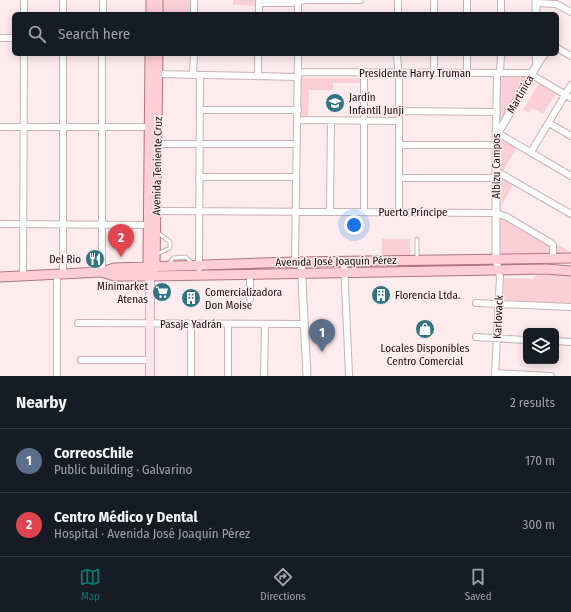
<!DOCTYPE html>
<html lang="en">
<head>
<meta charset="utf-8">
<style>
  body { margin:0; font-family:"Fira Sans Condensed",sans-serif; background:#242831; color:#f1f3f6 }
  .controls { position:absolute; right:12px; bottom:12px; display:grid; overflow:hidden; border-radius:6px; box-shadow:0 2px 10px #0003 }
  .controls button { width:36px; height:36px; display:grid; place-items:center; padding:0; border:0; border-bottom:1px solid #363941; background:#171b24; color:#f1f3f6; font:20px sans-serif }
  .you { position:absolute; left:354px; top:225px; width:14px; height:14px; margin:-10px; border:3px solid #fff; border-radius:50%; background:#1a73e8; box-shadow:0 0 0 6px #1a73e833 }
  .badge { display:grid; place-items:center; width:26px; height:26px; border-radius:50%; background:#0f766e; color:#fff; font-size:13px; font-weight:700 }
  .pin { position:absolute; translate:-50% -33px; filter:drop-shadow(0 1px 2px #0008) }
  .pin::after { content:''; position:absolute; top:21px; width:14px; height:12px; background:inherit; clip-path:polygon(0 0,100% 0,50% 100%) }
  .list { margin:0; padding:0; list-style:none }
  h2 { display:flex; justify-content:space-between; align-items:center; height:52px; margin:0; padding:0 16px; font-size:17px }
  h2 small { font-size:13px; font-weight:400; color:#9ea1a6 }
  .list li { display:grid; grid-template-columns:26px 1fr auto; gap:12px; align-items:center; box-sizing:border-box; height:64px; padding:0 16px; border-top:1px solid #363941 }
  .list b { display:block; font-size:15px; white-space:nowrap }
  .list p { margin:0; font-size:13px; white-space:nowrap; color:#9ea1a6 }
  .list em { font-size:13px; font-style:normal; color:#9ea1a6 }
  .icon { flex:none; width:22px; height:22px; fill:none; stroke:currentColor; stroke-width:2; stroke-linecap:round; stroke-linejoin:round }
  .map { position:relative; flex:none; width:571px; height:376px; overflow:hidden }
  .search { position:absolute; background:#171b24; box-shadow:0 2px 10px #0003; left:12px; right:12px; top:12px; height:44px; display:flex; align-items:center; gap:10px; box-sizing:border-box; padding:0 14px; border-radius:6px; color:#9ea1a6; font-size:15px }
  .sheet { height:180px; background:#171b24 }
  nav { display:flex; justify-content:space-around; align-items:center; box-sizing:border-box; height:56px; border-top:1px solid #363941; background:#171b24; font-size:11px; color:#9ea1a6 }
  nav a { display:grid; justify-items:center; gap:2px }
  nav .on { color:#0f766e }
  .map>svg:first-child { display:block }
</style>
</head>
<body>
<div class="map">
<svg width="571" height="376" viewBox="0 0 571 376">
  <rect width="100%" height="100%" fill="#feebee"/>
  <path fill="#facfd7" d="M163,0H194V14H163Z
    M233,0H256V6L233,5Z
    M500,76H524L525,80L500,122Z
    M301,78H361V83H333V90H309L308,116H301Z
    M540,82L545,85L544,86L556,93L543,114L532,108L529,113L523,110Z
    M500,138L517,147L503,171L499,170Z
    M500,176L514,183L501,206Z
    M499,217L551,245V254L500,255Z
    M382,239H410V255H382Z
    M555,243L571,252V253L555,255Z
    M571,274V304L503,300L504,278L533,279L537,275Z"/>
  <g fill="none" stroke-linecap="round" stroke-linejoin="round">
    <g stroke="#c5b3b6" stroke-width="5">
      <path id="service" d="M157,232L170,242V248L157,254
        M417,258V239
        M169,264L173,258L186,257L192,263"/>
    </g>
    <g stroke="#c5b3b6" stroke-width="8">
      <path id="minor" d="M259,3H291L305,0H360
        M536,3L556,4L571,12
        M24,14V0
        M63,14V0
        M103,14V0
        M194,14V0
        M259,14V0
        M298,14V0
        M398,14V0
        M434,14V0
        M467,14V0
        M501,14V0
        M0,38H14
        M557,48L571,56
        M397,54L399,81V212
        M537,65L545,54
        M298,72L533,73
        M364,72V212
        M434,73V54
        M467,73V54
        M497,73L496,132L571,176
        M500,73L501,54
        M156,74L298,77
        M193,75L194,54
        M532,75L571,98
        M258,76V54
        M200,110H298
        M399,111L497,112
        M298,120L399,121
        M549,123L571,136
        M0,127H149
        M154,144H296
        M399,145H496
        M531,152L571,85
        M496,171L571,214
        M199,177H296
        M399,178H496
        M156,211L496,213L507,217L551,243L553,245V258
        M330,212L331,121
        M0,224L148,225L150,226
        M344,261L349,376
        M295,262L298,54
        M199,268L200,75
        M102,272V54
        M63,274V54
        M250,274V299
        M23,276L24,54
        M476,303L571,307
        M78,323L304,324
        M228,324V376
        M476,337L526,340
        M556,341L571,342
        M81,360H150
        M495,373L551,376
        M57,376V275
        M191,376V324
        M264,376L265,324
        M495,376L500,277L498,270"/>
    </g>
    <g stroke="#c5b3b6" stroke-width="9">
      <path id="tertiary" d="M536,0V14
        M301,262L307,376
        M498,270L496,258V132L501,128L537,65L536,54"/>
    </g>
    <g stroke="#c5b3b6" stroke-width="10">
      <path id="secondary" d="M150,276V376"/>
    </g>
    <g stroke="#ad7681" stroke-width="11">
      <path id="primary" d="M151,14V0
        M158,14V0
        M153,271L155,267L158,54
        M102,272L114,276H150L546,269L571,271
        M149,273L148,263L150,54
        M0,277L102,272L114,268L295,262L571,258"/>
    </g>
    <use href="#service" stroke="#fff" stroke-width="3"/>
    <use href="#minor" stroke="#fff" stroke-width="6"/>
    <use href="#tertiary" stroke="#fff" stroke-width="7"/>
    <use href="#secondary" stroke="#ffe6ec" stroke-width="8"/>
    <use href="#primary" stroke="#feced8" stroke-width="9"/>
  </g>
  <defs>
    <g id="school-disc" transform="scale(1)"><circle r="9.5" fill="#307484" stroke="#feebee"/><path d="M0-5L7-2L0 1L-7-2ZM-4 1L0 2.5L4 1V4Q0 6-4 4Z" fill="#fff"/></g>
    <g id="restaurant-disc" transform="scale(1)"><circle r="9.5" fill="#307484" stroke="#feebee"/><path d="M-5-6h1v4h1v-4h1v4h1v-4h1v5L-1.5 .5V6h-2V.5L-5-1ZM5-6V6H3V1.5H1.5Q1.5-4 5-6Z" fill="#fff"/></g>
    <g id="supermarket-disc" transform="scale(1)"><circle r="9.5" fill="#307484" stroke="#feebee"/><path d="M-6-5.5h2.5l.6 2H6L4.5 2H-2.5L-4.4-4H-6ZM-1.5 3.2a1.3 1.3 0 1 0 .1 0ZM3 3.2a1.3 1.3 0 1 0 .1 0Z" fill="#fff"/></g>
    <g id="building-disc" transform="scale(1)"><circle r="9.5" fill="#307484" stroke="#feebee"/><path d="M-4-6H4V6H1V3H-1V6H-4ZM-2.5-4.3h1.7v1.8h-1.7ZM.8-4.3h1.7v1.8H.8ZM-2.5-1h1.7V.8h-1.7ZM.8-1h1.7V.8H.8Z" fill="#fff"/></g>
    <g id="shop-disc" transform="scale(1)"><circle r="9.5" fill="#307484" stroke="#feebee"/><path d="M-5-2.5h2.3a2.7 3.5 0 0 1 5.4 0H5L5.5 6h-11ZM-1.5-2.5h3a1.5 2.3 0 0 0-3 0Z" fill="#fff"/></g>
  </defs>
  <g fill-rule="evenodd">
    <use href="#school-disc" x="335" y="103"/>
    <use href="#restaurant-disc" x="95" y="259"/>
    <use href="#supermarket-disc" x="162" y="292"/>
    <use href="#building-disc" x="381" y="295"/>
    <use href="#building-disc" x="191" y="298"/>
    <use href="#shop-disc" x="425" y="329"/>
  </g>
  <g text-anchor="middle" stroke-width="3" stroke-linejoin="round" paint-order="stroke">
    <g font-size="11" fill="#161011" stroke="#feebee">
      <text x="415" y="77">Presidente Harry Truman</text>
      <text transform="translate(520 94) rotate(-60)" y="4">Martinica</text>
      <text transform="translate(157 166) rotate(-89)" y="4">Avenida Teniente Cruz</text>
      <text transform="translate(496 166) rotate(-90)" y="4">Albizu Campos</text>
      <text x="413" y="216">Puerto Príncipe</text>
      <text transform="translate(336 261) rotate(-1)" y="4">Avenida José Joaquín Pérez</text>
      <text transform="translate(498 317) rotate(-87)" y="4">Karlovack</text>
      <text x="191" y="328">Pasaje Yadrán</text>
    </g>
    <g font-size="11" fill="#161011" stroke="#feebee" text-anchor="start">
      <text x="349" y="101">Jardín<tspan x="349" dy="13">Infantil Junji</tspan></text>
      <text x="81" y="263" text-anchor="end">Del Rio</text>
      <text x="148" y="290" text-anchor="end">Minimarket<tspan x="148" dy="13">Atenas</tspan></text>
      <text x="205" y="296">Comercializadora<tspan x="205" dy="13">Don Moise</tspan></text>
      <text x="395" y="299">Florencia Ltda.</text>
      <text x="425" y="352" text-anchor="middle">Locales Disponibles<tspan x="425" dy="13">Centro Comercial</tspan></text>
    </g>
  </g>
</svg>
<div class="controls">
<button><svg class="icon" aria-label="layers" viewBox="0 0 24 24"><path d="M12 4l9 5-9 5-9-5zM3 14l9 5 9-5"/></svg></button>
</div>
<div class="you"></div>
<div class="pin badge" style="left:322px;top:352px;background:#5c6f8a">1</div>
<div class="pin badge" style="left:121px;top:257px;background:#e0444e">2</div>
<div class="search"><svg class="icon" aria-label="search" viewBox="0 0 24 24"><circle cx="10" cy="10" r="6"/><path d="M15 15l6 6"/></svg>Search here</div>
</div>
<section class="sheet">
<h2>Nearby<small>2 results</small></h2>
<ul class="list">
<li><span class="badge" style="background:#5c6f8a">1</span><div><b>CorreosChile</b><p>Public building · Galvarino</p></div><em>170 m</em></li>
<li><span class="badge" style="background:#e0444e">2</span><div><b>Centro Médico y Dental</b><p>Hospital · Avenida José Joaquín Pérez</p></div><em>300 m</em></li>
</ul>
</section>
<nav>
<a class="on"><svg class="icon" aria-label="map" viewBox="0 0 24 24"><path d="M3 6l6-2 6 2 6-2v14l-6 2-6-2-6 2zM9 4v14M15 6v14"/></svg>Map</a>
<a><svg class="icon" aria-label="directions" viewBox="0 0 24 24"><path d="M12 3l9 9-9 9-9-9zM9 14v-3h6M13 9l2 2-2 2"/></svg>Directions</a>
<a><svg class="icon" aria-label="saved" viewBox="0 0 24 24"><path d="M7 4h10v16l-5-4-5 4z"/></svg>Saved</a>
</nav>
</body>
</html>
